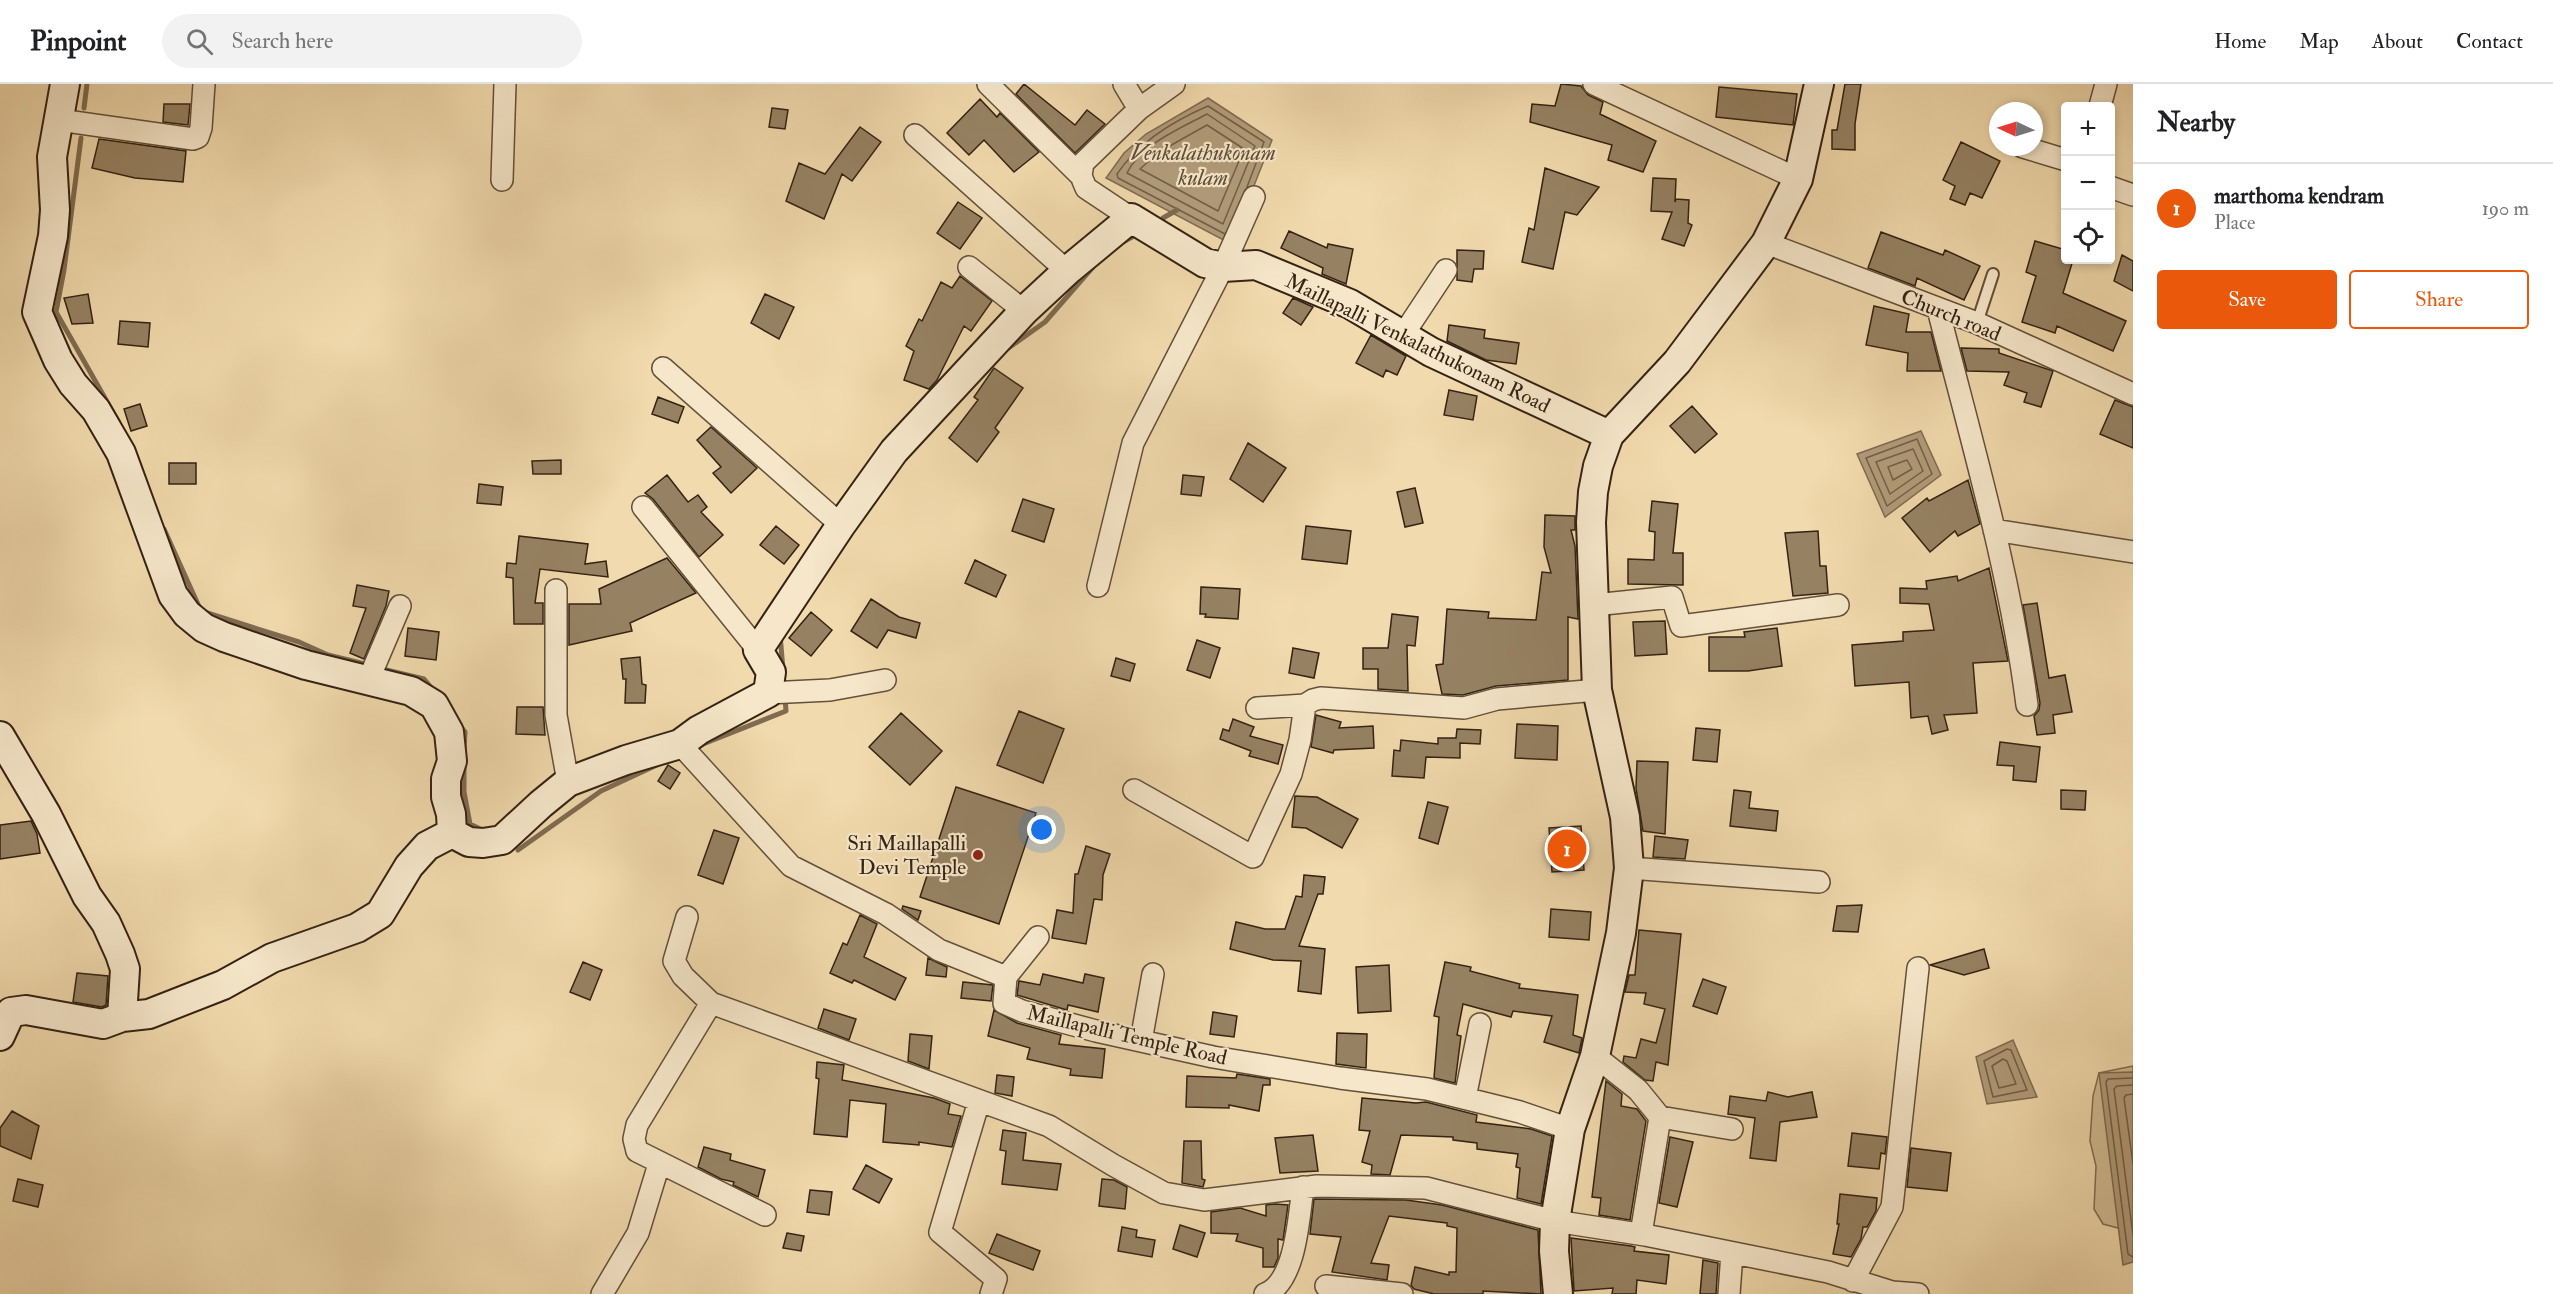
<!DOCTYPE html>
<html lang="en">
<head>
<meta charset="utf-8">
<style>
  body { margin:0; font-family:"IM FELL Double Pica",serif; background:#f2f2f2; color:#202124 }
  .controls { position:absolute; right:18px; top:18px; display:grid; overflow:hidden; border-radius:6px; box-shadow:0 3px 9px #0003 }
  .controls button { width:54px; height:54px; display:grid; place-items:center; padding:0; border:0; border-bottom:2px solid #e0e0e0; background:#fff; color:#202124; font:30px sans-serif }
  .compass { position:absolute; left:1989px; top:18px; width:54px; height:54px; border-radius:50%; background:#fff; box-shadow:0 3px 9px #0003; rotate:274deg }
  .you { position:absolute; left:1042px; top:746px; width:21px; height:21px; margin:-15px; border:4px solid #fff; border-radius:50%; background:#1a73e8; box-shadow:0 0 0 9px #1a73e833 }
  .badge { display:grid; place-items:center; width:39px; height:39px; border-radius:50%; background:#ea580c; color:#fff; font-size:20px; font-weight:700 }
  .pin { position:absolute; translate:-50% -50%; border:3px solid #fff; box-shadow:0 2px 6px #0006 }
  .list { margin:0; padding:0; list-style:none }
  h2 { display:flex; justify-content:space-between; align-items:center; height:78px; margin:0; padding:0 24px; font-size:26px }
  h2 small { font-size:20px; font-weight:400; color:#757577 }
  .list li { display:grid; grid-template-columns:39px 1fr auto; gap:18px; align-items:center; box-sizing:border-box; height:90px; padding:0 24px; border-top:2px solid #e0e0e0 }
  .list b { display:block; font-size:22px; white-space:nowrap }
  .list p { margin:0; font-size:20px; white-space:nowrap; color:#757577 }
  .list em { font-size:20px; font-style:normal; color:#757577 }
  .actions { display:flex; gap:12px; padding:18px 24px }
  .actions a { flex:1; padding:14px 0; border:2px solid #ea580c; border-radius:6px; text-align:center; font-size:21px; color:#ea580c }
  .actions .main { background:#ea580c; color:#fff }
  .icon { flex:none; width:33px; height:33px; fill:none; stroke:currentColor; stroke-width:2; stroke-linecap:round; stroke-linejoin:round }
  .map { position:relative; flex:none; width:2133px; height:1210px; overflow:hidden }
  header { display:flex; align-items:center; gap:36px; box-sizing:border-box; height:84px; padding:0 30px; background:#fff; border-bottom:2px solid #e0e0e0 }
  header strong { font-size:28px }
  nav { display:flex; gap:33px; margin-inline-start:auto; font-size:21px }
  .search { width:420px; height:54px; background:#f2f2f2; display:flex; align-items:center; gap:15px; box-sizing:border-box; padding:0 21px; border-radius:33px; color:#757577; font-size:22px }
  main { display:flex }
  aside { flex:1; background:#fff }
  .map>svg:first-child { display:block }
</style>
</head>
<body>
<header>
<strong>Pinpoint</strong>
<div class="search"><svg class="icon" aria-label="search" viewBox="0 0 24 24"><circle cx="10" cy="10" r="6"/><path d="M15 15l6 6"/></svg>Search here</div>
<nav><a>Home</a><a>Map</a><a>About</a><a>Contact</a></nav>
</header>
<main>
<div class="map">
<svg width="2133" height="1210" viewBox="0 0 2133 1210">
  <rect width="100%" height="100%" fill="#f1daad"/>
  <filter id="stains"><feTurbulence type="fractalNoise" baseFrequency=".00333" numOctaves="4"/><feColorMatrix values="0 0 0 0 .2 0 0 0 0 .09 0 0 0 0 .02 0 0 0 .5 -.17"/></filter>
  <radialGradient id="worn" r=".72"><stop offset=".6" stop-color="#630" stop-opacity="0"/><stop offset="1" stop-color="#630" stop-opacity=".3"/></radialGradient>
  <path fill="#d1bb93" stroke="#826e53" stroke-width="1.5" d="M2133,982V1148L2103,1140L2094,1125L2096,1082L2090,1057L2093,1012L2099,989Z"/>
  <path fill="#b19b79" stroke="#7f6b50" stroke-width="1.5" d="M1208,14L1272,56L1231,160L1106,94L1124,69L1146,50Z
    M1921,347L1941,391L1885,433L1857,370Z
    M2013,956L2037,1013L1987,1020L1976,973Z
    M2133,988V1178L2123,1181L2099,989Z"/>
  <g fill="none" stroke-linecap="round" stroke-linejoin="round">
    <path stroke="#725e46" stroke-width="1.5" d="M1207,30L1255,62L1223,140L1127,89C1140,61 1181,44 1207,30Z
      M1207,41L1244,65L1218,127L1140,85L1159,68Z
      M1225,150L1118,94L1117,90C1138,59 1173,37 1208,22L1264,58L1247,103
      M1917,355L1932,390L1887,422L1866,374Z
      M1913,365L1923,387L1890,410L1876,378Z
      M1907,376L1912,385L1893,396L1888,383Z
      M2007,965L2011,966L2027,1006L1993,1013L1984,977Z
      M2003,975L2007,977L2016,1000L1999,1004L1992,982Z
      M2133,994L2108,995L2106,998L2128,1170L2133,1173
      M2133,1001L2117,1002L2114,1005L2133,1151
      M2133,1010L2126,1011L2124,1014L2133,1080"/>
    <path stroke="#7f6b50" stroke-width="5" d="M84,24L87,0
      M81,54L64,186L56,228L118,337
      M1163,134L1177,126
      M1123,158L1132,153
      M1007,265L1045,238L1093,183
      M164,445L201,527L299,558L328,571L369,581
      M780,550L783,586
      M378,584L424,595L434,607
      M459,641L465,648L464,666
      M698,662L786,627L785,613
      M464,681V708L470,740L480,745
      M518,766L601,707L659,680"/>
  </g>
  <path fill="#968263" stroke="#342213" stroke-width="1.5" d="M1024,0L1075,41L1087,26L1105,40L1075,69L1016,10Z
    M1561,0L1581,2L1588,11L1603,18L1600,30L1656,57L1643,88L1608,76L1612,61L1530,38L1532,20L1555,22Z
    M1845,0H1861L1855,40V66L1832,65V46H1837Z
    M1719,3L1797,10L1793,41L1716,33Z
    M980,15L997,33L1000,29L1039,68L1014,88L984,56L969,71L947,49Z
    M164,20H190L188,41L163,38Z
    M772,24L788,26L785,45L769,43Z
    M860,43L881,58L852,97L842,90L824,135L786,117L799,79L825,90Z
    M99,55L186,67L183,98L135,94L92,84Z
    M1961,58L2000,77L1982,114L1970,109L1965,121L1950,115L1955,102L1943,96Z
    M1545,84L1599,103L1577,131L1565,128L1553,185L1522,178L1529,144L1534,146Z
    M1653,94L1676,95L1675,118L1676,115L1689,116L1688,139L1692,141L1684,162L1662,155L1672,128L1651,127Z
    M958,118L982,134L960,165L937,149Z
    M1289,147L1327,164L1328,160L1353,165L1346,200L1322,190L1323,184L1281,164Z
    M1881,148L1943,171L1945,166L1980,182L1964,216L1917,194L1915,202L1868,184Z
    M2035,157L2066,166V176H2073L2063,209L2126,237L2113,267L2057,242L2055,249L2022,238L2036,192L2026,188Z
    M1457,166L1484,167L1483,185H1474L1472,198L1457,196Z
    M2122,171L2133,177V207L2114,197Z
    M960,192L992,217L971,247L964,242L937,296L929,305L904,296L914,267L906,262L919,235L922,237L941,198L952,204Z
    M88,210L93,239L72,240L64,214Z
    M765,210L794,223L779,255L751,239Z
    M1293,214L1313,223L1301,241L1283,229Z
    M1874,222L1909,230L1906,248H1931L1941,287H1907L1908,269L1866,261Z
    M120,237L150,239L148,263L118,260Z
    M1449,241L1485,246L1484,254L1519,259L1516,280L1486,276L1447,257Z
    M1371,251L1406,272L1397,291L1386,286L1383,293L1356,279Z
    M1961,264L1999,265V269L2053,287L2041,323L2024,318L2027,309L2004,301L2009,288L1967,287Z
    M994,284L1023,304L995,344L999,348L977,378L949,354L978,316L974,313Z
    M1449,306L1477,312L1473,336L1444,331Z
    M658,313L684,323L678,339L652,330Z
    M2115,316L2133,323V364L2100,350Z
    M140,320L147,342L131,347L124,325Z
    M1692,322L1717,350L1695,369L1670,342Z
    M711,343L757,384L731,409L713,389L721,383L697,356Z
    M1248,359L1286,384L1263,418L1230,395Z
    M561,376V390H533L532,377Z
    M169,379H196V400H169Z
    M667,391L688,418L698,411L707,423L701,428L723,451L699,473L653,415L645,409Z
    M1183,391L1204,393L1201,412L1181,410Z
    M1968,396L1980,440L1958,452L1955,447L1930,468L1902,434L1927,414L1929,417Z
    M479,400L503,403L501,421L477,419Z
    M1415,404L1423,439L1405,443L1397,408Z
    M1023,415L1054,425L1044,458L1012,447Z
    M1652,417L1678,420L1673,469H1683V501L1628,500V475L1654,476L1655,448L1649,447Z
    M1545,431L1575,432V446H1571L1575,462L1578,535L1568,533V596L1496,602L1463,611L1442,610L1436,581L1443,580L1447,525L1489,528L1488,534L1536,536L1542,488L1551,489L1544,463Z
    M776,442L799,461L784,480L760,461Z
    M1306,442L1351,447L1347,480L1302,475Z
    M1818,447L1820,482H1826L1828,509L1793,512L1785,449Z
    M519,452L588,460L585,480L606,477L608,493L540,485L535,519H543V540H514L513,494L506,493L507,479L516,480Z
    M667,474L696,509L630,539L632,547L569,561V520H601L599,505Z
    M975,476L1006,491L996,513L965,499Z
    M1989,484L2008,577L1973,579L1977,629L1944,631L1948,646L1932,650L1928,632L1911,634L1909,598L1855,602L1852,561L1903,557V548L1934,546L1929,520L1900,519V504L1927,505L1926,497L1957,492L1958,497Z
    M357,501L389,507L386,522L364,575L350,569L366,524L353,522Z
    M1201,503L1240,505L1238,535L1205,533L1206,530H1200Z
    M871,515L899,533L920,539L916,554L888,546L877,564L851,547Z
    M2037,519L2049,594L2065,591L2072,628L2053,631L2055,649L2037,651L2034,632L2039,626L2040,619L2023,521Z
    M811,528L832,546L811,572L789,554Z
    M1392,530L1418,533L1415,562L1407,561L1408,607L1378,605V585H1363V564H1388Z
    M1665,537L1667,570L1635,572L1633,538Z
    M408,544L439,548L436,576L405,572Z
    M1777,544L1782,582L1748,587H1709V553H1745L1744,548Z
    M1197,556L1220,564L1210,594L1187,586Z
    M1293,564L1319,569L1314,594L1289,589Z
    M640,573L642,600L646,601L645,619H625L626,595H623L621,575Z
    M1116,574L1135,580L1130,597L1111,592Z
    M517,623H543L545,651L516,650Z
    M1019,627L1064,645L1043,699L997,681Z
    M901,629L942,667L910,701L869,663Z
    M1316,631L1341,638L1339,644L1373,642L1374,664L1334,666L1333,669L1311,663Z
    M1233,635L1254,643L1250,652L1283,661L1278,680L1249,672L1251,667L1220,655L1223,645L1229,647Z
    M1517,640L1558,642L1557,676L1515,674Z
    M1696,644L1720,646L1717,678L1693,676Z
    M1457,645L1481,646L1480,660L1460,659V674L1426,673L1424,694L1392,692L1394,666L1400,667L1401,656L1438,660V654H1456Z
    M2000,658L2040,663L2036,698L2013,696L2014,682L1997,681Z
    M1637,677L1668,678L1665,750L1643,747L1636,704Z
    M668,681L680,689L670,705L658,697Z
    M956,703L1036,729L999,840L920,813Z
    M1734,706L1751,708L1749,724L1778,727L1776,747L1730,742Z
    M2061,706L2086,707L2085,726L2061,725Z
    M1295,712L1317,713L1358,735L1342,764L1306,744L1292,743Z
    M1428,718L1448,723L1438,760L1419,754Z
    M31,737L37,750L40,769L0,775V741Z
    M1581,742L1584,786L1552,788L1549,744Z
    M714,746L739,754L723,800L698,791Z
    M1655,752L1688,756L1685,775L1653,773Z
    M1086,762L1110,770L1103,791L1102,816L1094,815L1086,860L1052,854L1057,826L1073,829L1075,790H1078Z
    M1304,791L1325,793L1323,810H1318L1299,862L1325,865L1321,910L1298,907L1301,877L1273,876L1230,865L1236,838L1265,845H1285L1296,812L1302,813Z
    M1862,821L1858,848L1833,847L1837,822Z
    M903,822L921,827L918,836L902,825Z
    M1551,825L1591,828L1589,856L1549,853Z
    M860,831L877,840L864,873L906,894L895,916L854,896L852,899L830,889L843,859L847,861Z
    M1639,846L1681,850L1668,981L1656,978L1653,997L1645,996L1623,978L1624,972L1636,974L1641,955L1656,959L1665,925L1644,920L1646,909L1625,908L1629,891H1635Z
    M1984,865L1989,884L1964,891L1930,881Z
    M928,874L947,883L946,893L926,891Z
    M583,878L602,886L590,916L570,908Z
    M1445,878L1471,883L1470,887L1520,900L1519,904L1578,911L1573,951L1582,954L1579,969L1544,958L1552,932L1513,927L1511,933L1463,920L1457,951L1461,952L1455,999L1434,994L1439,933L1434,932Z
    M1389,881L1391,927L1358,929L1356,883Z
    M77,889L108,892L106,921L102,923L73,918Z
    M1043,890L1083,899L1085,890L1104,894L1098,928L1068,921L1067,926L1017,911L1019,897L1040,901Z
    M1703,895L1726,903L1717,930L1693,922Z
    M963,898L993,901L991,917L961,914Z
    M824,925L856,935L849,956L818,944Z
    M994,926L1017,939L1061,951L1059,960L1105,965L1102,994L1070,991L1071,985L1027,975L1030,964L988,952Z
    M1213,928L1237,932L1234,953L1210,950Z
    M1337,949L1367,950L1366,984L1336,980Z
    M910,950L932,952L929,985L908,977Z
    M817,978L844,981L842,996L934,1014L950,1020L948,1030L961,1032L952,1063L919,1058V1061L883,1058L886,1020L850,1016L847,1053L814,1050L819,995L816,994Z
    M1237,990L1270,995V1001H1263L1259,1027L1229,1021V1024L1186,1023L1187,992L1236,994Z
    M997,991L1014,993L1012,1012L995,1009Z
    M1606,997L1622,1010L1621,1022L1637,1025L1646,1037L1630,1136L1599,1131L1601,1114L1592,1113Z
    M1768,1008L1788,1013L1812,1008L1817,1033L1780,1038L1776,1077L1750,1074L1755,1034L1728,1030L1730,1012L1766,1017Z
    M1362,1014L1416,1019L1426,1018L1477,1031L1476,1038L1531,1045L1552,1052L1541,1120L1517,1114L1520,1084L1516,1083L1518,1070L1477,1065V1059L1453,1056V1053L1401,1051L1390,1091L1371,1090L1372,1081L1362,1078L1370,1047L1359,1046Z
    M12,1027L39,1042L31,1075L0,1062V1044Z
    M1003,1046L1026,1049L1023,1076L1061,1080L1057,1106L1002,1100L1006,1067L1000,1066Z
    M1852,1049L1887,1053L1885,1070L1881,1069L1879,1085L1848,1082Z
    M1313,1051L1318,1087L1280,1089L1275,1054Z
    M1670,1053L1693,1058L1677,1123L1659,1119Z
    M1184,1057H1201L1202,1095L1205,1096L1203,1103L1182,1099Z
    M704,1063L731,1070L730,1076L765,1086L758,1113L733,1101L734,1098L721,1095L698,1083Z
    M1911,1064L1951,1069L1947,1107L1907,1103Z
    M866,1081L892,1095L879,1119L853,1105Z
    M18,1095L43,1101L38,1123L13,1117Z
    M1102,1095L1114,1096L1127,1103L1125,1125L1099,1122Z
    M810,1106L832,1108L829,1131L807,1128Z
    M1840,1110L1877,1114L1876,1127L1867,1143H1863L1861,1155L1851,1173L1833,1170L1839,1140H1837Z
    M1314,1115L1406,1116L1442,1121L1538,1146L1541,1210L1483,1207V1210H1434L1414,1205L1411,1201L1415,1183L1449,1191V1188H1456L1457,1144L1447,1142V1139L1389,1132L1371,1179L1389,1181L1387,1196L1332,1188L1341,1153L1310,1150Z
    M1275,1120L1288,1121L1283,1156L1278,1155V1174L1274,1183H1263V1164L1236,1157L1238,1150L1211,1149V1128L1240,1124L1266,1132V1121Z
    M1180,1141L1205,1149L1197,1173L1173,1165Z
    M1122,1143L1137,1146L1136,1153L1155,1156L1152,1173L1118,1167Z
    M787,1149L804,1152L801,1167L783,1164Z
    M997,1150L1040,1167L1033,1186L989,1169Z
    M1571,1154L1631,1162L1635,1163L1634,1167L1669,1171L1666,1200L1637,1196L1636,1210H1612L1613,1204L1574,1207Z
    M1703,1176L1718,1179L1716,1210H1700Z"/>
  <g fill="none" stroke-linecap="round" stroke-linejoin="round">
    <g stroke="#63503a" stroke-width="14">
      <path id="lane" d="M1977,239L1993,190"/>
    </g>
    <g stroke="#63503a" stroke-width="24">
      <path id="street" d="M988,0L1081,92
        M1124,0L1139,25
        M1594,0L1798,95
        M2100,22L2106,0
        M59,36L193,55L198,53L201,44L204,0
        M915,51L1067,187
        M2023,63L2066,76
        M502,96L505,0
        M2110,103L2133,111
        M1131,134L1086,104L1081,92L1083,79L1139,25L1174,0
        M1766,159L1977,239L2133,310
        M969,183L1024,227
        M1938,225C1971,356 2010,487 2027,621
        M1403,251L1446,186
        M663,284L841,441
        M643,423L758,566
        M1994,446L2133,468
        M1098,502L1133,359L1223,183L1254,113
        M556,506V631L568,698
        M1594,521L1672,513L1681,542L1838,521
        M368,597L400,522
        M768,609L830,606L885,596
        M1257,624L1305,621
        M680,660L791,782L886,830L939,866L1006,893L1004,919L1022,927L1096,947L1213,973L1340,994L1427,1005L1520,1028L1570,1045
        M1134,706L1253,773L1291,690L1300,656L1305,621L1313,616L1321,614L1464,624L1497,615L1597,606
        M1629,784L1819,798
        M687,833L674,877L683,892L711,919L1049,1042L1113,1081L1164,1109L1204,1116L1317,1102L1426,1104L1555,1137L1645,1151L1828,1188L1892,1208L1918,1210
        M1006,893L1038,853
        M711,919L637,1041L634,1055L637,1067L765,1131
        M1141,957L1153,890
        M1595,972L1638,1006L1660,1033L1732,1045
        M1465,1014L1480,940
        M979,1017L940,1148L996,1195L991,1210
        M1641,1150L1660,1033
        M1853,1197L1892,1123L1918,884
        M1326,1202L1402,1210
        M602,1210L638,1149L659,1080
        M1265,1210C1296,1199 1299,1131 1303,1103
        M1729,1210L1732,1169"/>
    </g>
    <g stroke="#342213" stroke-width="32">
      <path id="secondary" d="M65,0L52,73L55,126L53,152L37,228L58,276L73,300L96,326L121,369L173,511L187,530L204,544L224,553L306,581L411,607L434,621L449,648L452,677L446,695V713L451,730L452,749
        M0,652L46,730L87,812L106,839L120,870L125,885L122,933L103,940L26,926L11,928L0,952
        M122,933L149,930L223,901L272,874L357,844L380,830L409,782L427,762L452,749L469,758L483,759L502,756L541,720L568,698L626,676L680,660L699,646L768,609L771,588L758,566L841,441L894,367L1024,227L1067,187L1131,134L1205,179L1223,183L1256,181L1350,220L1431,268L1609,351
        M1558,1210L1554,1167L1555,1137L1570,1045L1595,972L1621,849L1629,784L1625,733L1597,606L1591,438L1593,408L1598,382L1609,351L1677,278L1766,159L1798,95L1819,0"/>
    </g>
    <use href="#lane" stroke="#f6e7ca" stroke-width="10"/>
    <use href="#street" stroke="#f6e7ca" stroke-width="21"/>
    <use href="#secondary" stroke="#f6e7ca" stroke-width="28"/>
  </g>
  <circle fill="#8f2418" stroke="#f6e7ca" stroke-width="2" cx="978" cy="771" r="6"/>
  <g text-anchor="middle" stroke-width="4.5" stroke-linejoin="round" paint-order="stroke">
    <g font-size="21" fill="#342213" stroke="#f6e7ca">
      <text transform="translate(1951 231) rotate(22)" y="7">Church road</text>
      <text transform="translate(1418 259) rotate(26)" y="7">Maillapalli Venkalathukonam Road</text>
      <text transform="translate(1127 951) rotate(13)" y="7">Maillapalli Temple Road</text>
    </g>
    <g font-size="21" fill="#342213" stroke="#f6e7ca" text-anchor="end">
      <text x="966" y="766">Sri Maillapalli<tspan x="966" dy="24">Devi Temple</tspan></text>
    </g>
    <g font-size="22" font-style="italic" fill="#604c37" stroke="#f6e7ca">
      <text x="1203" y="76">Venkalathukonam<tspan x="1203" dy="25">kulam</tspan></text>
    </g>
  </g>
  <rect width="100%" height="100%" filter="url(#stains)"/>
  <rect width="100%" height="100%" fill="url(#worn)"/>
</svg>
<div class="controls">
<button>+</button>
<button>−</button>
<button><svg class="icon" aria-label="locate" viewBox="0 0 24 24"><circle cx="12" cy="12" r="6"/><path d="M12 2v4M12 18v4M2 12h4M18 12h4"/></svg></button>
</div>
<svg class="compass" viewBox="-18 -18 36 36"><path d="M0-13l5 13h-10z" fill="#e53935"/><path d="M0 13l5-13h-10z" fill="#757577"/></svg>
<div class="you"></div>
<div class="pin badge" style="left:1567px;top:765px">1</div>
</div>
<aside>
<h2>Nearby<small></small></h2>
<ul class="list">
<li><span class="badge">1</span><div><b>marthoma kendram</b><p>Place</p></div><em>190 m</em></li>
</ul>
<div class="actions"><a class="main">Save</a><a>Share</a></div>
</aside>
</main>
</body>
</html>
